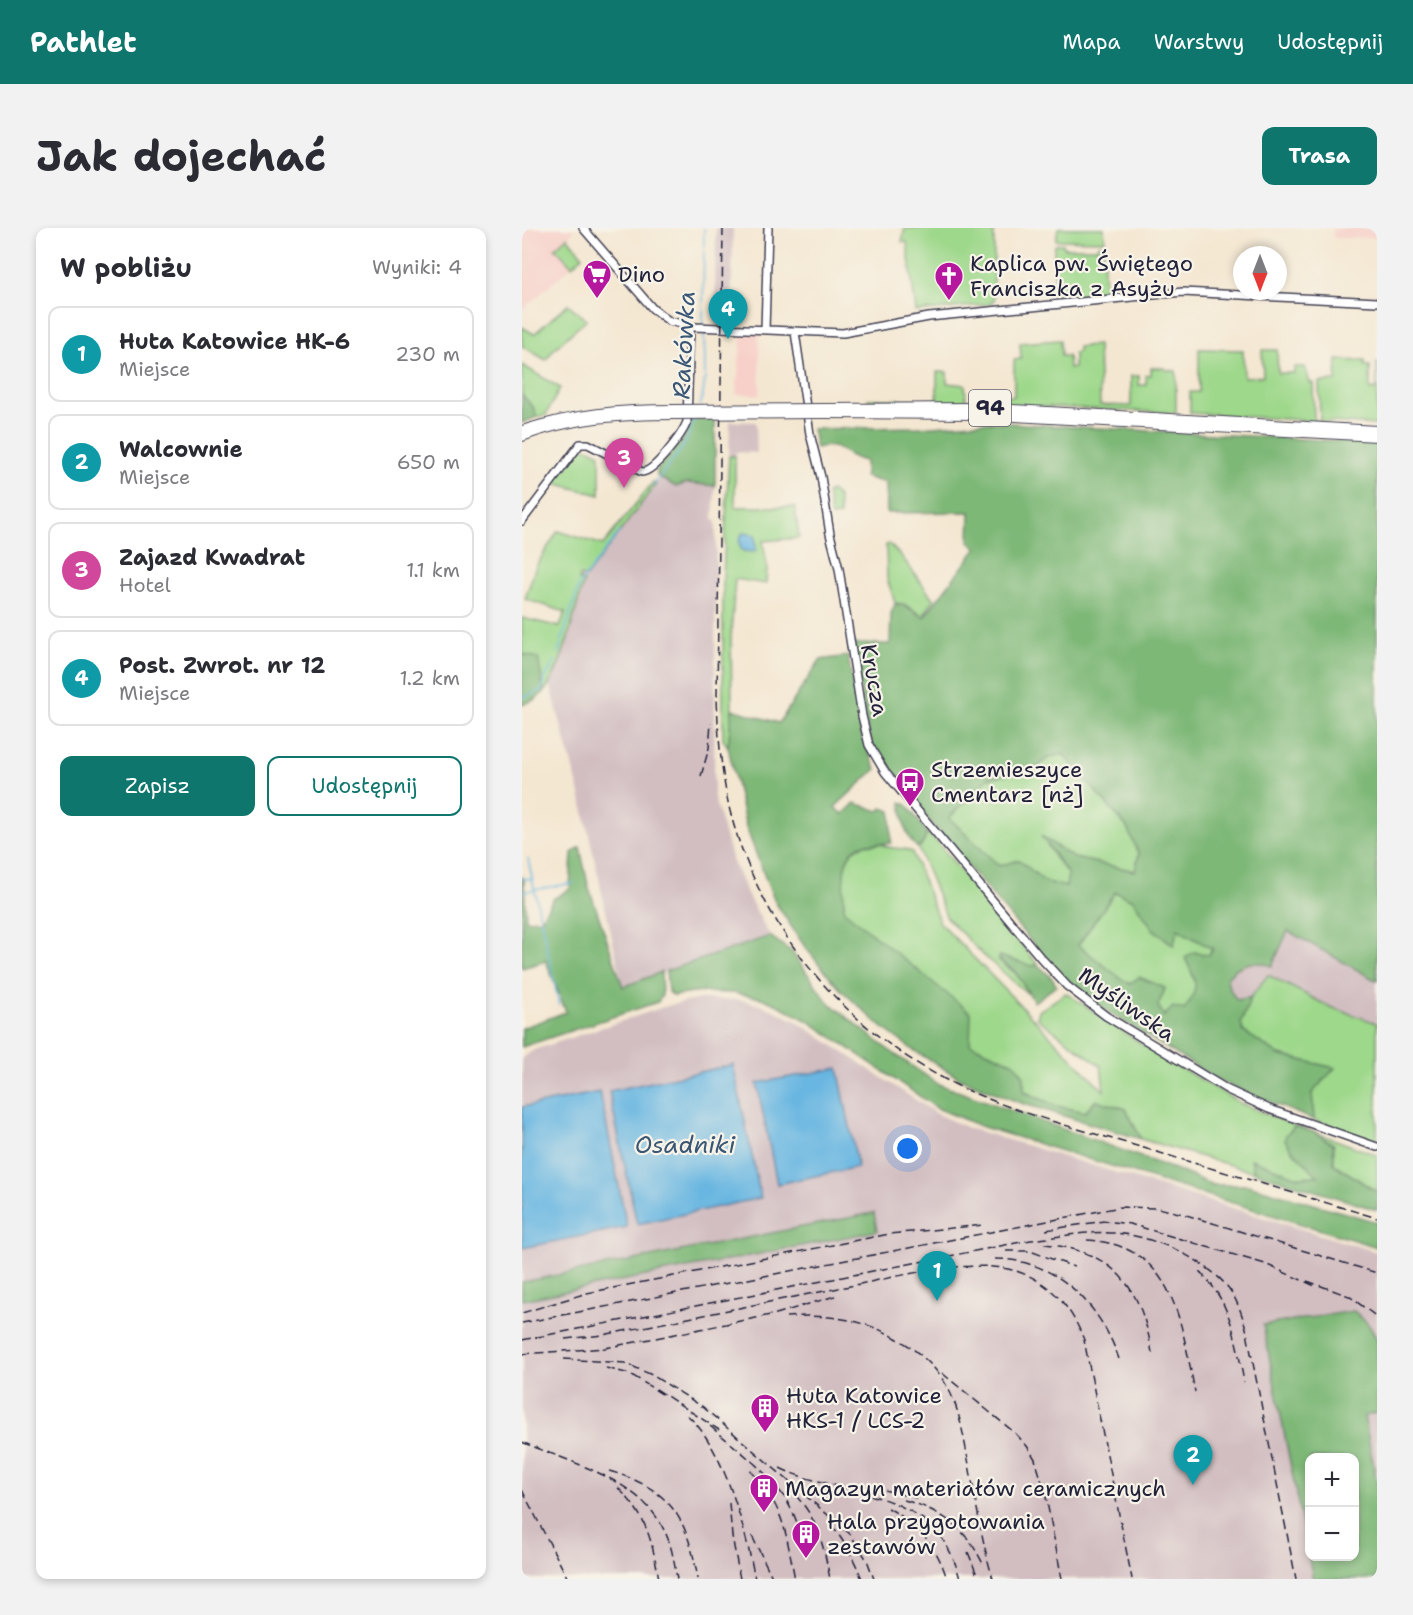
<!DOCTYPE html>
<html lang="pl">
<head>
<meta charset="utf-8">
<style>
  body { margin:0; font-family:"Shantell Sans",sans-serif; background:#f2f2f3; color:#2b2b33 }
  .controls { position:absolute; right:18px; bottom:18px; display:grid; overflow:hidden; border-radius:12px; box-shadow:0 3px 9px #0003 }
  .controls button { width:54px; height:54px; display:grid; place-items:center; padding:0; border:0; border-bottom:2px solid #e1e1e2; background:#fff; color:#2b2b33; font:30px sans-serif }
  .compass { position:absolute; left:711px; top:18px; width:54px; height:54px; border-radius:50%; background:#fff; box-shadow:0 3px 9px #0003; rotate:180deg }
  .you { position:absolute; left:386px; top:921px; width:21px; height:21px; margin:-15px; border:4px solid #fff; border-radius:50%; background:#1a73e8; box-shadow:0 0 0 9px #1a73e833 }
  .badge { display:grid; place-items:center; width:39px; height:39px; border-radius:50%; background:#0f766e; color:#fff; font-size:20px; font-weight:700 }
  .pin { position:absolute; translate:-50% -50px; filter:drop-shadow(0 2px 3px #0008) }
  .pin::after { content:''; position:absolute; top:32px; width:21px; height:18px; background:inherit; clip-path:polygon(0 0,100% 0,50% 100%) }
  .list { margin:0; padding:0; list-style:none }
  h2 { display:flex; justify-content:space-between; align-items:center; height:78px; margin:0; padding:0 24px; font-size:26px }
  h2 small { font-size:20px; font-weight:400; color:#7c7c81 }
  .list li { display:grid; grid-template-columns:39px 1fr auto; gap:18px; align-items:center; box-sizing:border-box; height:96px; margin:0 12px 12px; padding:0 12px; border:2px solid #e1e1e2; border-radius:12px }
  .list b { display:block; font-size:22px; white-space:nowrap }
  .list p { margin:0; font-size:20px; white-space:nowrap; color:#7c7c81 }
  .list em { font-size:20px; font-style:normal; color:#7c7c81 }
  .actions { display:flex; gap:12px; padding:18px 24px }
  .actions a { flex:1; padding:14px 0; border:2px solid #0f766e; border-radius:12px; text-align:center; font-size:21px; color:#0f766e }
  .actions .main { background:#0f766e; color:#fff }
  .map { position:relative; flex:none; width:855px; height:1351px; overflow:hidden; border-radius:12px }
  header { display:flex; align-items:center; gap:36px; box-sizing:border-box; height:84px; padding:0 30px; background:#0f766e; color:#fff }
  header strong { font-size:28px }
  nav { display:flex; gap:33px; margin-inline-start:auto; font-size:21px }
  .intro { display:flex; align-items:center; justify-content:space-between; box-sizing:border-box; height:144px; padding:0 36px }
  h1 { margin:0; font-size:42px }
  .button { padding:15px 27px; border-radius:12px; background:#0f766e; color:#fff; font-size:21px; font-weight:700 }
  main { display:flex; gap:36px; padding:0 36px }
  aside { flex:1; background:#fff; border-radius:12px; box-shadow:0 3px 9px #0003 }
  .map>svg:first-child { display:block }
</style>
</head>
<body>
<header>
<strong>Pathlet</strong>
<nav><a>Mapa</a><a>Warstwy</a><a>Udostępnij</a></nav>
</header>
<div class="intro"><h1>Jak dojechać</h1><a class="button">Trasa</a></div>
<main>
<aside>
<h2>W pobliżu<small>Wyniki: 4</small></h2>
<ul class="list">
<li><span class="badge" style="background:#0f9aa8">1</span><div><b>Huta Katowice HK-6</b><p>Miejsce</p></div><em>230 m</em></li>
<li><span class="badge" style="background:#0f9aa8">2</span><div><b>Walcownie</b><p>Miejsce</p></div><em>650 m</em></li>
<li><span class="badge" style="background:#d1479c">3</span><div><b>Zajazd Kwadrat</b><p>Hotel</p></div><em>1.1 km</em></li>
<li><span class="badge" style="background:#0f9aa8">4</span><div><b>Post. Zwrot. nr 12</b><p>Miejsce</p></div><em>1.2 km</em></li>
</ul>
<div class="actions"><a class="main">Zapisz</a><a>Udostępnij</a></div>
</aside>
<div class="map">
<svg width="855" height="1351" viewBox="0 0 855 1351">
  <rect width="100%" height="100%" fill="#f7f3e8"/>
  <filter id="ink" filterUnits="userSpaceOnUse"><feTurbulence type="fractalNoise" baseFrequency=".0167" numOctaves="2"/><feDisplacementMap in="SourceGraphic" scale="12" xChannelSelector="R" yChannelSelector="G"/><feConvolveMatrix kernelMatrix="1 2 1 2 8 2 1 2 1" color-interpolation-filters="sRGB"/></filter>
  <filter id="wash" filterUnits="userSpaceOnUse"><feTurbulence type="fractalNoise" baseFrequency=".008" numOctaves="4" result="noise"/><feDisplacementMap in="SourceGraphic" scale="24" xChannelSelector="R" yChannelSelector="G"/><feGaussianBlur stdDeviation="1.35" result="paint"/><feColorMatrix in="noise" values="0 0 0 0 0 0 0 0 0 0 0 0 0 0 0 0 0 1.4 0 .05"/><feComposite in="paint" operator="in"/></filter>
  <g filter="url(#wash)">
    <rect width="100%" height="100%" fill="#f4e7d1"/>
    <path fill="#f7d0c9" d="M0,0H48L52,3L45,10L61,28L0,82Z
      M811,0H855V10H811Z
      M220,104L237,105L238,167L214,166Z"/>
    <path fill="#d2bec1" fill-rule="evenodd" d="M194,0H211L209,97H193Z
      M208,193L234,194L235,225L214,224L213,228H207Z
      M139,250L154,259L165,255L193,258L191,292L194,293L192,569L209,629L226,668L248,708L101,759L57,562L28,456L38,431L61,353L57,352L58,348L65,349Z
      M766,703L855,753V795L808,779L746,747L729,769L716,772L710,767L707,760L705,750L707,747L723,735L738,734L759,716Z
      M179,771L218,772L235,776L254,783L274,793L415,886L444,899L855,1024V1351H0V830L12,822L148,777ZM788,1230H832V1328H788Z"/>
    <path fill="#9ed88b" stroke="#607d63" stroke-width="1.5" d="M383,0H472V72L469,76L394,84L385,14H380Z
      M536,0H582L583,13L534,12Z
      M45,9L61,28L50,38L33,20Z
      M535,16H541L542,20H575L576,17H581L583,65L533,70L532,19Z
      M46,76L64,92L32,121L24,132L0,118V99L12,106Z
      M538,112L539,128H546L547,140H552V125L556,124V119L576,117L578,177L609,178V148H617V157H624V147H629V140H643V142L654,143V185L448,175L346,176V171L415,172V144H425V155L443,157L444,172L492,168V132L499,131L498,115Z
      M677,121L721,122L722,149L741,148L740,122H755L756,145H772V139H783L788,155H791L792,193H798L797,154L814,153L815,132L843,133V138H848V162L855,161V133V197L668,185V164H677Z
      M0,137L38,160L24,187L15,189L11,179L0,167Z
      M60,220H66L78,226V267L32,255Z
      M207,228H213V279H273L277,310L241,313L245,339L244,356L213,351L209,408L210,481L206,519L201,511V352Z
      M131,254L134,256L64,349L58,348L57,352L62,353C51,387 43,435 22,464L16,430L0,426V390L38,399L43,384L3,371L14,338L36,303L81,317Z
      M309,263L316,269L318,288L309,289L305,265Z
      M367,316L380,329L412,372L401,388L382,376L373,375L365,350L364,317Z
      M541,526L604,598L617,625L613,643L552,630L521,609L533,630L546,646L544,660L522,653L497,632L477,638L427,590L466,550L513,541L526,530Z
      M405,605L415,614L516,737C504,740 499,733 482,737C496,745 499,752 506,766L462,728L425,690L396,620L400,617Z
      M359,616C372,624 379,617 390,624L418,695L582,863L579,838L515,790L517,783L544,765L633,825L720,876L773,898L764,907L770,922L797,948L776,949L729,931L732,944L619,911L604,881L574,872L564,884L534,878L502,863L492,835L448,816L322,683C322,662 315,626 340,618C345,616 353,616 359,616Z
      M593,664L611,672L631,701L651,717L655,701L691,721L686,727L672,724C673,741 679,773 660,783C655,786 648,786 642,788L636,778L643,761L617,749L608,756L598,750L556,717Z
      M746,747L808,779L855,795V915L792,892L790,865L812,840L757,827L721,803L719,795L729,769Z
      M792,904L855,927V964L812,936V917Z"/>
    <path fill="#7eb877" stroke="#506d59" stroke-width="1.5" fill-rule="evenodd" d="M0,167L11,179L15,189L0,195Z
      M170,192H193V258L165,255L154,259L135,248V241L160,212Z
      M465,194L855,215V753L766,703L750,738C733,732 716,734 705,750L707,760L715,772L729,769L719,794L721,803L757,827L813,840L790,865L792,892L699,854L575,777L548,755L523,730L366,543L351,520L346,504L330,416H368L369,385L373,376L383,378L402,389L455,320L447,314L448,284L365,285L364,255L343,249V233C321,229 319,213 294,220L290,201L397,199ZM541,526L604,598L617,626L613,643L552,630L519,608L546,646L544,659L522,653L497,632L477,638L427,590L466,550L513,541L526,530ZM593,664L611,672L631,701L652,717L655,701L691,721L686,727L672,724L663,730C674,753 679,760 662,782L651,779L642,788L636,778L643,760L617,749L608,756L598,750L556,717Z
      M0,426L16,430L22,464L14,471L0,477Z
      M326,428L340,509L354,541L313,579L321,586L333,575L357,583L360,580L369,583V615C360,616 349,615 340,617C316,625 322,662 322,683L449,785L448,816L492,835L502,848V864L534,878L563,884L574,872L604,881L619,911L499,875L439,851L391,822L361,800L318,761L283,719L253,674L241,644L224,599L206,519L210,481L257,495L298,432Z
      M379,574L385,577L403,602C406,609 401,616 396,620C382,609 381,590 379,574Z
      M58,619L66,657L101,759L139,744L140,767L136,774L0,819V800L44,784L24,733L0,740V649L2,650L4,692L19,691L31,671L48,661L50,625Z
      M248,708L270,724L305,773L364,820L416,856L652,941L691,957H726L855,994V1019L458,898L415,880L288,794L256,777L239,770L211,765L178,764L151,768L146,764L144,743Z
      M477,728L510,738L516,737L531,751L534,758L512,774L493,743L476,732Z
      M773,898L792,904L811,916L812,936L855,964V982L732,944L729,931L776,949L796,948L770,922L763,912L764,907Z
      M352,985L355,1003L0,1072V1054Z
      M832,1083L846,1096L855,1111V1185L842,1188L855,1255V1351H791L741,1097ZM788,1230H832V1328H788Z"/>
    <path fill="#67b6e1" stroke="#446c8e" stroke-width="1.5" d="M221,305L233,307L234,322L232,324L221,323C216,318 216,311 221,305Z
      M211,837L239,970L115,996L87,863Z
      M316,840L336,939L255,956L235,855Z
      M78,864L105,999L0,1020V879Z"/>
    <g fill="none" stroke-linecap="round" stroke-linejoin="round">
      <path stroke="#67b6e1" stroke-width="1.5" d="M181,97L182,0
        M178,178C186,153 182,127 182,102
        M131,258L163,216L173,190
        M36,425L57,357L98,303
        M0,470L20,462L24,448L33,433
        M6,631L37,777
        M0,650L10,652
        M0,664L52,655"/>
    </g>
  </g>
  <g filter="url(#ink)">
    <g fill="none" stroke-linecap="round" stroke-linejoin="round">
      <g stroke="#424052" stroke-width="10">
        <path id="secondary" d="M61,0L131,81L147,93L172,99L321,105L407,89L661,64L855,74
          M243,102L246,0
          M273,104L288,206L299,249L308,306L317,341L340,488L347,517L363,544L518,729L545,758L584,788L706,862L747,881L855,919
          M0,293L58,216H66L120,244C132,244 160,207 165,194L168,99"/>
      </g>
      <g stroke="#424052" stroke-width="10">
        <path id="primary" d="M302,180L457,179L855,202
          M302,186L457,187L855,209
          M0,202C52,185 98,181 153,181
          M0,209C50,190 101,187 153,187"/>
      </g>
      <use href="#secondary" stroke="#fff" stroke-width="7"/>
      <use href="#primary" stroke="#fff" stroke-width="8"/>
      <path stroke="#22223b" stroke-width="1.5" stroke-dasharray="9 4.5" stroke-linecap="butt" d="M201,0L195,468C196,507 199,545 208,583C239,705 329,809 443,861C498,886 557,901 615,918C695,942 775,966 855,990
        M179,548L187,520L189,495
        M524,1002L582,993L608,996L743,1036L793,1058
        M565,1012C653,1017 659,1095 673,1164
        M522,1016C592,1023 619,1058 630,1125
        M484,1023H508L552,1039
        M473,1031C534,1031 578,1076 597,1131
        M677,1043C709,1073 714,1112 722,1154
        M785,1053L827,1068L855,1089
        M0,1085L65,1065L367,1006L462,997
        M264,1089C303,1086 339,1090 374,1110C392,1120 410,1135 421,1152C436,1174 440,1201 445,1226C453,1267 459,1311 471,1351
        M0,1095L598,979L636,980L661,986L855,1045
        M43,1111L81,1107C163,1091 245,1074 328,1058C375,1049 442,1030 490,1042C526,1051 549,1078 562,1112L610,1351
        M0,1112L509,1012C536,1009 564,1003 591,1005C630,1007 685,1031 708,1062C716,1074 720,1087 724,1100L774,1351
        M0,1126L83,1120L254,1086L313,1068
        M42,1131L103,1135L130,1147L181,1179L328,1306L345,1332L352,1351
        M84,1140L108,1146L140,1166
        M420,1145L493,1205L505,1218L513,1231L523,1264L540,1351
        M134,1161L197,1202
        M165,1187C202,1218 224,1304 233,1351
        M188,1198C223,1228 264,1255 277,1301
        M0,1214C49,1235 118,1251 142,1302C150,1317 152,1334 155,1351
        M258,1240C272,1247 287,1251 301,1254C363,1271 420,1279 438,1351
        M228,1242C263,1281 263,1302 273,1351
        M87,1243C150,1261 165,1290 176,1351
        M350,1259L394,1270
        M96,1260C125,1288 130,1313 137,1351
        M0,1262L46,1351
        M273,1267C296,1290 302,1320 308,1351
        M382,1272C421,1283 445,1301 462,1338
        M207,1275L210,1308L218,1351
        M366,1280C397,1297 415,1318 425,1351
        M309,1297C323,1314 332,1331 340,1351
        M230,1308L251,1351
        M446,1324L455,1347"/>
      <g stroke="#424052" stroke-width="10" stroke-linecap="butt">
        <path id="primary-bridge" d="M153,181L302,180
          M153,187L302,186"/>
      </g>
      <use href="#primary-bridge" stroke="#fff" stroke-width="8"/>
    </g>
  </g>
  <defs>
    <g id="supermarket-pin" transform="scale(1.5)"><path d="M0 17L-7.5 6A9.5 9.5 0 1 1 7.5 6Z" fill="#b5179e" stroke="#f7f3e8"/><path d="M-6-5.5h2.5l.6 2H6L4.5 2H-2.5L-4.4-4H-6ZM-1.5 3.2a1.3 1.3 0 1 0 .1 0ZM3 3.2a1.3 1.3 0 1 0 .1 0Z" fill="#fff"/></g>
    <g id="church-pin" transform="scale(1.5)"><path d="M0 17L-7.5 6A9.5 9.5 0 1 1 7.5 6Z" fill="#b5179e" stroke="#f7f3e8"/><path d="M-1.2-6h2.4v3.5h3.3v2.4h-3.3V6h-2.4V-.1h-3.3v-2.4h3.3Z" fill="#fff"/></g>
    <g id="bus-pin" transform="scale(1.5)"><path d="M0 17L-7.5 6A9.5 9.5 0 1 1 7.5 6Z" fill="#b5179e" stroke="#f7f3e8"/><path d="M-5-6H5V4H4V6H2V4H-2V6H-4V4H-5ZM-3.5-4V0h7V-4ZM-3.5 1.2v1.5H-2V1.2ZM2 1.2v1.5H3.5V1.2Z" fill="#fff"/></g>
    <g id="building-pin" transform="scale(1.5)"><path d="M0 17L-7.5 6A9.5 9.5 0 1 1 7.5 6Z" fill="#b5179e" stroke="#f7f3e8"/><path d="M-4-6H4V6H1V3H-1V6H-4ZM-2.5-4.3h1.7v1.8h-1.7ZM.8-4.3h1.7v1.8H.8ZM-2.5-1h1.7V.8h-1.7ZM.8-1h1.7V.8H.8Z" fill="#fff"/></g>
  </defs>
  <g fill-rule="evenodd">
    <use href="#supermarket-pin" x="75" y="46"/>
    <use href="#church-pin" x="427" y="48"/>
    <use href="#bus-pin" x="388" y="554"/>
    <use href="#building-pin" x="243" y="1180"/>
    <use href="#building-pin" x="242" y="1260"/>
    <use href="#building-pin" x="284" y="1306"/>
  </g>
  <g text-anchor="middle" stroke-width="4.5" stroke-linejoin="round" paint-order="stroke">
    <rect fill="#f7f3e8" stroke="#62616f" stroke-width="1.5" x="447" y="162" width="42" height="36" rx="4.5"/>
    <g font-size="21" font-weight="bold" fill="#22223b">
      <text x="468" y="187">94</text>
    </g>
    <g font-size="22" fill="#22223b" stroke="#f7f3e8" text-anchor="start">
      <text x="448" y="43">Kaplica pw. Świętego<tspan x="448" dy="25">Franciszka z Asyżu</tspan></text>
      <text x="96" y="54">Dino</text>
      <text x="409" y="549">Strzemieszyce<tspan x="409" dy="25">Cmentarz [nż]</tspan></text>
      <text x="264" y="1175">Huta Katowice<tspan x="264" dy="25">HKS-1 / LCS-2</tspan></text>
      <text x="263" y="1268">Magazyn materiałów ceramicznych</text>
      <text x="305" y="1301">Hala przygotowania<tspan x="305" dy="25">zestawów</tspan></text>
    </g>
    <g font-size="22" fill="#22223b" stroke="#f7f3e8">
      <text transform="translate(353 452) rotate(80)" y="8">Krucza</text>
      <text transform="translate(605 776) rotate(35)" y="8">Myśliwska</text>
    </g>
    <g font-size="24" font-style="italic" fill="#3a5675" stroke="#f7f3e8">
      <text transform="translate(162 117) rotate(-87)" y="8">Rakówka</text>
      <text x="163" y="925">Osadniki</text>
    </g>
  </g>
</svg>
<div class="controls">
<button>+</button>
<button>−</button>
</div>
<svg class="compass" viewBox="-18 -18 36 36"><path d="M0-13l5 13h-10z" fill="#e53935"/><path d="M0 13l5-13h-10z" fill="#7c7c81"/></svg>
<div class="you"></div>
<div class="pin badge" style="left:415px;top:1073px;background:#0f9aa8">1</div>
<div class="pin badge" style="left:671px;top:1257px;background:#0f9aa8">2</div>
<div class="pin badge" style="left:102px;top:260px;background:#d1479c">3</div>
<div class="pin badge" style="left:206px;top:111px;background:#0f9aa8">4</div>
</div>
</main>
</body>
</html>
